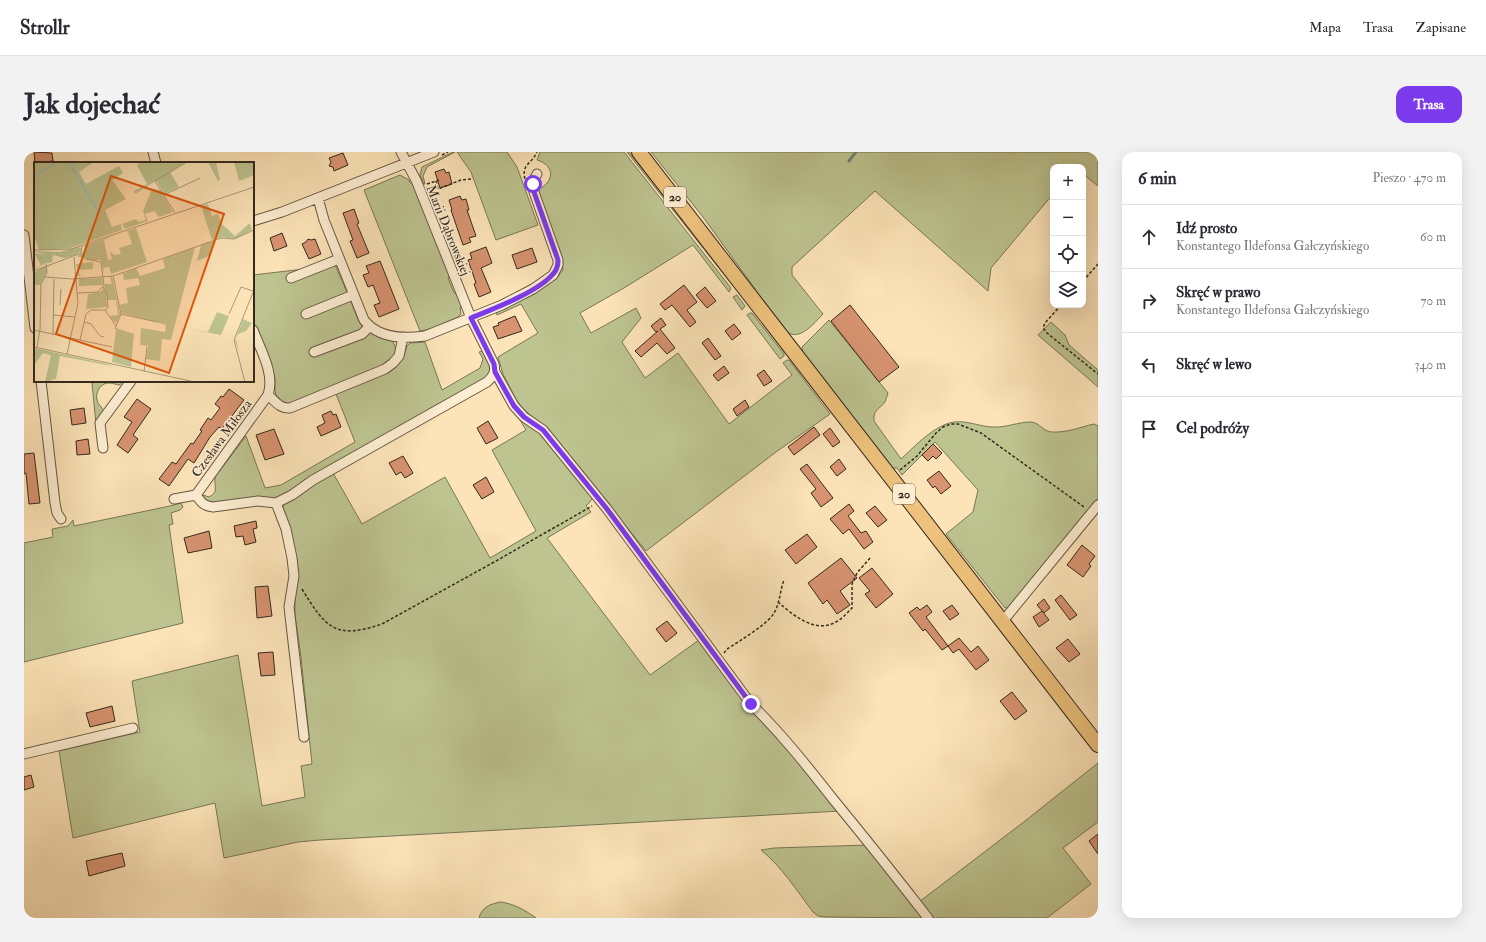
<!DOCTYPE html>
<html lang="pl">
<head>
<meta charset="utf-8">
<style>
  body { margin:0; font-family:"IM FELL Double Pica",serif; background:#f2f2f3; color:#2b2b33 }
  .controls { position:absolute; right:12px; top:12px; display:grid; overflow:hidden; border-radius:8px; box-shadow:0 4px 16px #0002 }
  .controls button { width:36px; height:36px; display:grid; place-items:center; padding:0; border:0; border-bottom:1px solid #e1e1e2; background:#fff; color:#2b2b33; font:20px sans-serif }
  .stop { position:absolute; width:12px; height:12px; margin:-9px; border:3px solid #7c3aed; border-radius:50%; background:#fff }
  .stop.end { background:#7c3aed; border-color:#fff; box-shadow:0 1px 4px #0008 }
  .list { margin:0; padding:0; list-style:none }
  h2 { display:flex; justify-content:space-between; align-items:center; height:52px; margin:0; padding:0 16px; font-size:17px }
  h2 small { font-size:13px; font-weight:400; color:#7c7c81 }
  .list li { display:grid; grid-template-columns:26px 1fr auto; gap:12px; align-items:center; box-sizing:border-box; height:64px; padding:0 16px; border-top:1px solid #e1e1e2 }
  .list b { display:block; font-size:15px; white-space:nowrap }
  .list p { margin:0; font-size:13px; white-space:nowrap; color:#7c7c81 }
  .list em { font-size:13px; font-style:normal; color:#7c7c81 }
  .icon { flex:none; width:22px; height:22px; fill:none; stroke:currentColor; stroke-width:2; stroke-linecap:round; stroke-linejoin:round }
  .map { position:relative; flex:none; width:1074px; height:766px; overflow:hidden; border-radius:12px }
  header { display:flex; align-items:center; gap:24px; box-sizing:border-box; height:56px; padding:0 20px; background:#fff; border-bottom:1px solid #e1e1e2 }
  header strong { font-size:19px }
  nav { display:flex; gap:22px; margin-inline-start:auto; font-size:14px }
  .intro { display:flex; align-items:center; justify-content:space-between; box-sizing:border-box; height:96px; padding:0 24px }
  h1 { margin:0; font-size:28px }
  .button { padding:10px 18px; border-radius:12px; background:#7c3aed; color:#fff; font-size:14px; font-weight:700 }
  main { display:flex; gap:24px; padding:0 24px }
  aside { flex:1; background:#fff; border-radius:12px; box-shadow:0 4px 16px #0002 }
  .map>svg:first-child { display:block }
</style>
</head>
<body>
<header>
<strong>Strollr</strong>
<nav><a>Mapa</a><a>Trasa</a><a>Zapisane</a></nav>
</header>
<div class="intro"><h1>Jak dojechać</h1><a class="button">Trasa</a></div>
<main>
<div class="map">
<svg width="1074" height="766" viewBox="0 0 1074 766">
  <rect width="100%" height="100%" fill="#fce4b8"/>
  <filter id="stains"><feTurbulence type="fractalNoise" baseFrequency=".005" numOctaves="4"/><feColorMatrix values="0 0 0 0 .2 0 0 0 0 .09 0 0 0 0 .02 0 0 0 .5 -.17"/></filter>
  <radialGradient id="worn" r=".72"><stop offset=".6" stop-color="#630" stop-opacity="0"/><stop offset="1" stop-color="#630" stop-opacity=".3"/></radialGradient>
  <path fill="#bdc490" stroke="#787657" d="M429,0H431L403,15L399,24L401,32H400L396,23L398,15Z
    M433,0H483L493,15L514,73L472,88L447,20Z
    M516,0H600L707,136L705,140L669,93L600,136L556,161L567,181L612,156L617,166L598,190L621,226L654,201L705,272L768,223L759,211L763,208H765L806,262L752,300L622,399L540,297L516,271L498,256L493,249L479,222L474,205L514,181L497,152L473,163L472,161L532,127L539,118L538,109L514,39C517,35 521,34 524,30C531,19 523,11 513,8Z
    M603,0H605L711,133L710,135Z
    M627,0H1074V34L1059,22V15H1029V42L967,116L964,139L851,39L768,115V123L799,162C792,169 779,186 767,182C762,180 758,174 755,170L679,65Z
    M376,23L385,28L386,31L388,30L426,124L424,126L430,141L433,142L438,155H436L437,162L434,165L406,177L396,179L340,38Z
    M308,106C315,121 321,136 328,152C331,159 333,168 338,174C348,186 366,184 370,192C375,200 368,207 362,212L265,252L258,249L252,243L251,239V226L239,192L229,169V123L280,117Z
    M713,143L721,154L718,158L709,145Z
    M726,161H728L760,202V204L756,207L723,163Z
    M805,168L864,241C863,244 862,247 861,250C855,258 849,257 850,269L877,307C890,295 904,280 920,273C937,265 951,274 968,275C981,276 994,270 1007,270C1016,271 1020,280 1028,280C1043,281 1056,275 1070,272L1074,274V346L986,456H981L922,382L949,360L954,338L911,290L878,323L873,316H868L779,203L778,195Z
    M1027,170L1041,183L1045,193L1074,218V235L1014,183Z
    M401,190L418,238L456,216L459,207L455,200L459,199L466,213V220L459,228L262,343L252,347L189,350L182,349L179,343L185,345C195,340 190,335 191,325L222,284L241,336L257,333L331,290L312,242L370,216L379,206L383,194L386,191Z
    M78,229H98L96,233C93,233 89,231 86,231C77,230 71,240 73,248C74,253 78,255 80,259L72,272L68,231Z
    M493,263L517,282L568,341L569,346L565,351L562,354L567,360L523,386L626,523L675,488L817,659L296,688L274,690L200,706L191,651L49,686L35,599L116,580L108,529L214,503L238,654L281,645L277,614L288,612L277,505L271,463V442L259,353L289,331L309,321L338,372L421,325L466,406L512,379L468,298L502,278Z
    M157,351L159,355L156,358L147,361L149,372L145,373L159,471L0,510V391L29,385L28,377L44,374L49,368L50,374L146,354Z
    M1074,611V670L1039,696L1067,732L1023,766H907L895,750L1001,669Z
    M844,693L900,766L801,765L794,764L789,760C773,739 758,715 737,698L750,696Z
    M477,750C490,752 501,758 512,766H455C458,755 466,752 477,750Z"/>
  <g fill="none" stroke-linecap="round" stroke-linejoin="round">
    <path stroke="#748276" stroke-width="3" d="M825,9L832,0"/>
  </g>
  <path fill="#d89370" stroke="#33281e" d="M10,0L28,1L29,9L11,11Z
    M319,1L324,13L310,19L309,15L305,14L307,10L305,6Z
    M420,17L422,21L425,20L428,32L416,36L411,20Z
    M436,44L438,48L442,47L445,58H443L452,84L445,86L447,90L439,93L427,58H428L425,48Z
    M330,57L335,71L333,72L345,101L333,106L326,89L329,88L319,61Z
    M258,81L263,94L250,99L246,86Z
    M284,87L287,88L291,87L297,102L285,107L278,92L282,90Z
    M462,95L468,111L457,116L467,140L455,145L450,132L452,131L444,108L448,107L446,101Z
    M508,96L513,110L493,117L488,103Z
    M356,109L375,157L355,165L350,153L356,151L349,133L344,135L339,123L345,121L342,114Z
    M660,133L673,150L663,158L672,170L666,175L648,153L641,158L636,152Z
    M681,135L692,149L683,156L672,143Z
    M826,153L875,215L855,230L807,169Z
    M491,164L498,179L474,187L469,175L475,173L474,171Z
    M637,166L642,173L636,177L651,196L643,202L633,191L617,205L611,199L634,179L632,180L627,174Z
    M710,172L717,181L708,188L701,179Z
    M684,186L697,204L691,208L678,191Z
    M700,214L705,221L694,229L689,223Z
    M740,218L748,229L740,234L733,223Z
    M205,237L220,248L198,277L195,275L186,285L170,311L164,307L145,334L135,327L148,310L152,312L167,291L169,292L178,279L176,278L184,266L187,268L196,256L191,252L197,244L199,245Z
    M113,247L127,257L109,283L114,287L104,301L93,293L108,270L100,265Z
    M721,248L725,255L713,264L709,257Z
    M60,256L62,271L48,273L46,258Z
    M307,259L309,263L312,262L317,275L297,284L293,275L301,271L298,263Z
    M464,269L474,286L462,292L453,276Z
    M790,275L796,283L770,303L764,295Z
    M806,276L816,290L809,295L799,282Z
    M250,277L260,302L241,308L232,283Z
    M64,287L66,302L53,303L52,289Z
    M909,292L918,301L912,307L909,304L904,309L898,303Z
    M10,301L16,351L5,352L2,321L0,322V302Z
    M379,304L389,321L381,326L377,320L372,323L365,311Z
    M815,307L822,317L813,324L806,315Z
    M783,312L809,346L797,355L787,341L792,337L776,317Z
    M915,319L927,334L917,342L911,334L909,336L903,328Z
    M462,325L470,340L458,347L449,333Z
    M825,352L830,359L824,364L837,381L842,379L849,390L840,397L825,377L819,382L806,367Z
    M851,354L863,368L854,375L842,361Z
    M232,369L233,376L229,377L232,390L221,393L219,384L212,385L210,374Z
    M185,379L188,396L164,401L160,386Z
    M783,382L793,395L772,412L761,398Z
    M1058,393L1071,404L1065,412L1067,414L1059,425L1043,413Z
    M817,406L833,426L816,439L826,453L813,462L803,448L799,452L784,431Z
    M848,416L869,442L852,456L841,442L846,439L835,426Z
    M244,434L248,464L233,466L231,435Z
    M1037,443L1053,463L1046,468L1031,448Z
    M1020,447L1026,456L1020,461L1013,453Z
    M903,453L908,460L902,465L924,494L918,498L901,477L899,479L885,461L893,455L896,458Z
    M928,453L935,462L926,468L919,459Z
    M1018,459L1025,468L1015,475L1009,465Z
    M643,469L653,481L642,490L632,477Z
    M935,486L947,500L954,494L965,508L952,518L935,497L929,501L924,494Z
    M1044,487L1056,502L1045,510L1032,496Z
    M249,500L251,523L237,524L234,501Z
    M988,540L1003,559L991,568L976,549Z
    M88,554L91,569L66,575L62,561Z
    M7,623L10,635L0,638V625Z
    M1074,682V702L1065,689Z
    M98,701L101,714L65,724L62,709Z"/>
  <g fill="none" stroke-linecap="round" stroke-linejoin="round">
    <g stroke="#655744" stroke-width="11">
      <path id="minor" d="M129,0L132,11
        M294,46L300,68L340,168C354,186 380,187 401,184L478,153L509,137L529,123L534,113V108L510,40C509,32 509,28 513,22
        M229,69L258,60L410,0
        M0,83L11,176
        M267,126L315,107
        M282,162L329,143
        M290,200L338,182L345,175
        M471,220L490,254L500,265L519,278L583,357L727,552C757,581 783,614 809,647C841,686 873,726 904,766
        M17,229L31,351L33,361L37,367
        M244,243C251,249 256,257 266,256L361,217L369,211L375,204L379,185
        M79,296L76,271L107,229
        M172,343C177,350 179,354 189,355L234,349L252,351L268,343L289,328L463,230C469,225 472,220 470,212L447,166L392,28L377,0
        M150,347L172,343L244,243C251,222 237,199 229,178
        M252,351L262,377L268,406L270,424L265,455L280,585
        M979,469L1074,353
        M0,602L109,576"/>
    </g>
    <g stroke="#33281e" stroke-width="16">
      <path id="primary" d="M615,0L1074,593"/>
    </g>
    <path stroke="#33281e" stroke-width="1.5" stroke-dasharray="3 2" stroke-linecap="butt" d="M418,3L424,0
      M501,27C497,12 508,12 513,0
      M412,29L414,37L437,28L447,27
      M403,32L415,28
      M1059,129L1074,112
      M1037,153L1021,171L1019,176L1023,181L1074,222
      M876,318L893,304L912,281L919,275L927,272H934L957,281L1060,355
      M278,437C302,476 311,488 358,472L472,409L568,354
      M754,450C769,463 791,482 812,470C818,467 823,461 828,456V432L833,421L847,405
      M700,501L703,497C714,490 744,472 750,461C756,451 756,438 760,428"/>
    <use href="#minor" stroke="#fdedd1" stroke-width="9"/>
    <use href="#primary" stroke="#eec27c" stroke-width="14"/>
  </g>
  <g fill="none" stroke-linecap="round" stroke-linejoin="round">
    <path stroke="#7c3aed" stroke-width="5" d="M509,32L510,40L534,108C534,114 533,118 529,122C514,140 469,157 447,166L470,212L471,220L490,254L500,265L519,278L583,357L727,552"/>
  </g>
  <g text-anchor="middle" stroke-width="3.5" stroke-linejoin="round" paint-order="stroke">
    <g fill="#fdedd1" stroke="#706354" stroke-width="1">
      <rect x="640" y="35" width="22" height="20" rx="3"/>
      <rect x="869" y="332" width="22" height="20" rx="3"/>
    </g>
    <g font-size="12" font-weight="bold" fill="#33281e">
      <text x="651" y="49">20</text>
      <text x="880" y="346">20</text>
    </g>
    <g font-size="13" fill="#33281e" stroke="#fdedd1">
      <text transform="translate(425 78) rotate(68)" y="5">Marii Dąbrowskiej</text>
      <text transform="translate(197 286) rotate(-54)" y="5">Czesława Miłosza</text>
    </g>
  </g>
  <g transform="translate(10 10)">
    <rect width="220" height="220" fill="#fce4b8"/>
    <path d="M0,0H60L45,10L52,22L85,4L89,11L78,18L92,37L71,48L78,65L87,62L88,68L36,86L5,88L0,74ZM108,0H152L101,32L100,29L113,22L103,3ZM174,0H182L186,18L184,19ZM200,0H220V13L205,19ZM136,10L145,25L130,32L122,18ZM118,27L126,28L139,50L125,55L120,49L111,52L114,59L91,67L88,62L102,57L105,60L112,58L109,49ZM174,42L178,54L184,52L188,62L201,74L216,61L218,68L201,77L189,75L178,78L167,44ZM102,66L113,100L77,112L75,105L70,106V110L67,98H54L43,94L51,89L50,84L78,74L70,78L74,98L78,97L76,90L81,93L87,92L85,86L98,82L94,70H92ZM181,78L175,94L163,99L167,83ZM45,85L48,88L41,93L30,96L19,93L18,100L9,102V103L3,106H2L1,103L3,106L7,103L0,91L12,93L26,92L12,93L0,89L26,90ZM161,85L137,178L128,177L126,199L112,197L114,184L106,183L107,166L131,170L132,163L88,151L85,143L94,141L92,126L106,123L104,116L90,118L89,112L86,113L102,106L106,114L131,106L129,97ZM59,100V107L44,108L47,115L45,114L42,102ZM11,104L13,109L6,123H0V111ZM78,114L86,153L82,161L75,154L84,153L82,138H74L70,125L71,122H78L76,115ZM68,116L69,123L45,124V117ZM69,127L72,128L73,145L52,147L54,132L66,130ZM183,150L195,154L187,173L155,167L174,170ZM209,157L218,161L212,169L204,172L202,177L205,190L201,179ZM82,166L100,172L97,205L78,200ZM0,186L73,202L78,204L26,194L22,217L11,220L17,193L9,191L0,203Z" fill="#bdc490"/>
    <path fill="none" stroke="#9fbeb1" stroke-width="2" d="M35,0L65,51M0,14L24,0"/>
    <path fill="none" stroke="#ac997a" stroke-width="1" d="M130,33L166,16M141,51L121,19L153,0M0,88L37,87L220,25M0,109L47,91L48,83M79,114L187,76L200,77L220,68M11,115L38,117L79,114L87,152L82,164M69,125L73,132L74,146L71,148M44,131L64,130L70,123L67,100L52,97M26,143L27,127M87,152L123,160M195,152L207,125L219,129M19,153L41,155M50,160L57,162L66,174L70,175M0,168L78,185M19,172L20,117M46,178L52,152L57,148H71L82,164L81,167M0,185L161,220M3,185L6,167L7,122L13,111L12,102M33,192L44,141L40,95M110,210L113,185M211,220L200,178L220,128"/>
    <path fill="#df570d" fill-opacity="0.15" stroke="#df570d" stroke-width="2" d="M77,14L190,52L135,211L22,172Z"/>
    <rect width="220" height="220" fill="none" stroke="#33281e" stroke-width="2"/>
  </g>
  <rect width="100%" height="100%" filter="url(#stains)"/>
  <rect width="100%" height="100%" fill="url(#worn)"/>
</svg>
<div class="controls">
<button>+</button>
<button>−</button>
<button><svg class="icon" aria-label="locate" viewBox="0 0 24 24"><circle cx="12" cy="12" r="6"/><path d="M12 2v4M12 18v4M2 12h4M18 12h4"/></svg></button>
<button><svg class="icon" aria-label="layers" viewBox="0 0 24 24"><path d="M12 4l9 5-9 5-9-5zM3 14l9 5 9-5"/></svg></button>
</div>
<div class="stop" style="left:509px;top:32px"></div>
<div class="stop end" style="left:727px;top:552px"></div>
</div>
<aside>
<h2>6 min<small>Pieszo · 470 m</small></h2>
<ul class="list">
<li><svg class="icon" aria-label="ahead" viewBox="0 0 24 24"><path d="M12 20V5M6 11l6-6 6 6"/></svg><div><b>Idź prosto</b><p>Konstantego Ildefonsa Gałczyńskiego</p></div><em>60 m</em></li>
<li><svg class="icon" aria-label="right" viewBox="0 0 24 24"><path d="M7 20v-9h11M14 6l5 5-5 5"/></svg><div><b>Skręć w prawo</b><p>Konstantego Ildefonsa Gałczyńskiego</p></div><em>70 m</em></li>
<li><svg class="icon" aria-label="left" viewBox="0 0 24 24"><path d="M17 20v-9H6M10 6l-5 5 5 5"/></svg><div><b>Skręć w lewo</b></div><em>340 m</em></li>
<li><svg class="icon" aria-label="arrive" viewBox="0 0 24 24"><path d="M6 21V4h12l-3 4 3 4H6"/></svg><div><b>Cel podróży</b></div></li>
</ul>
</aside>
</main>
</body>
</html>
